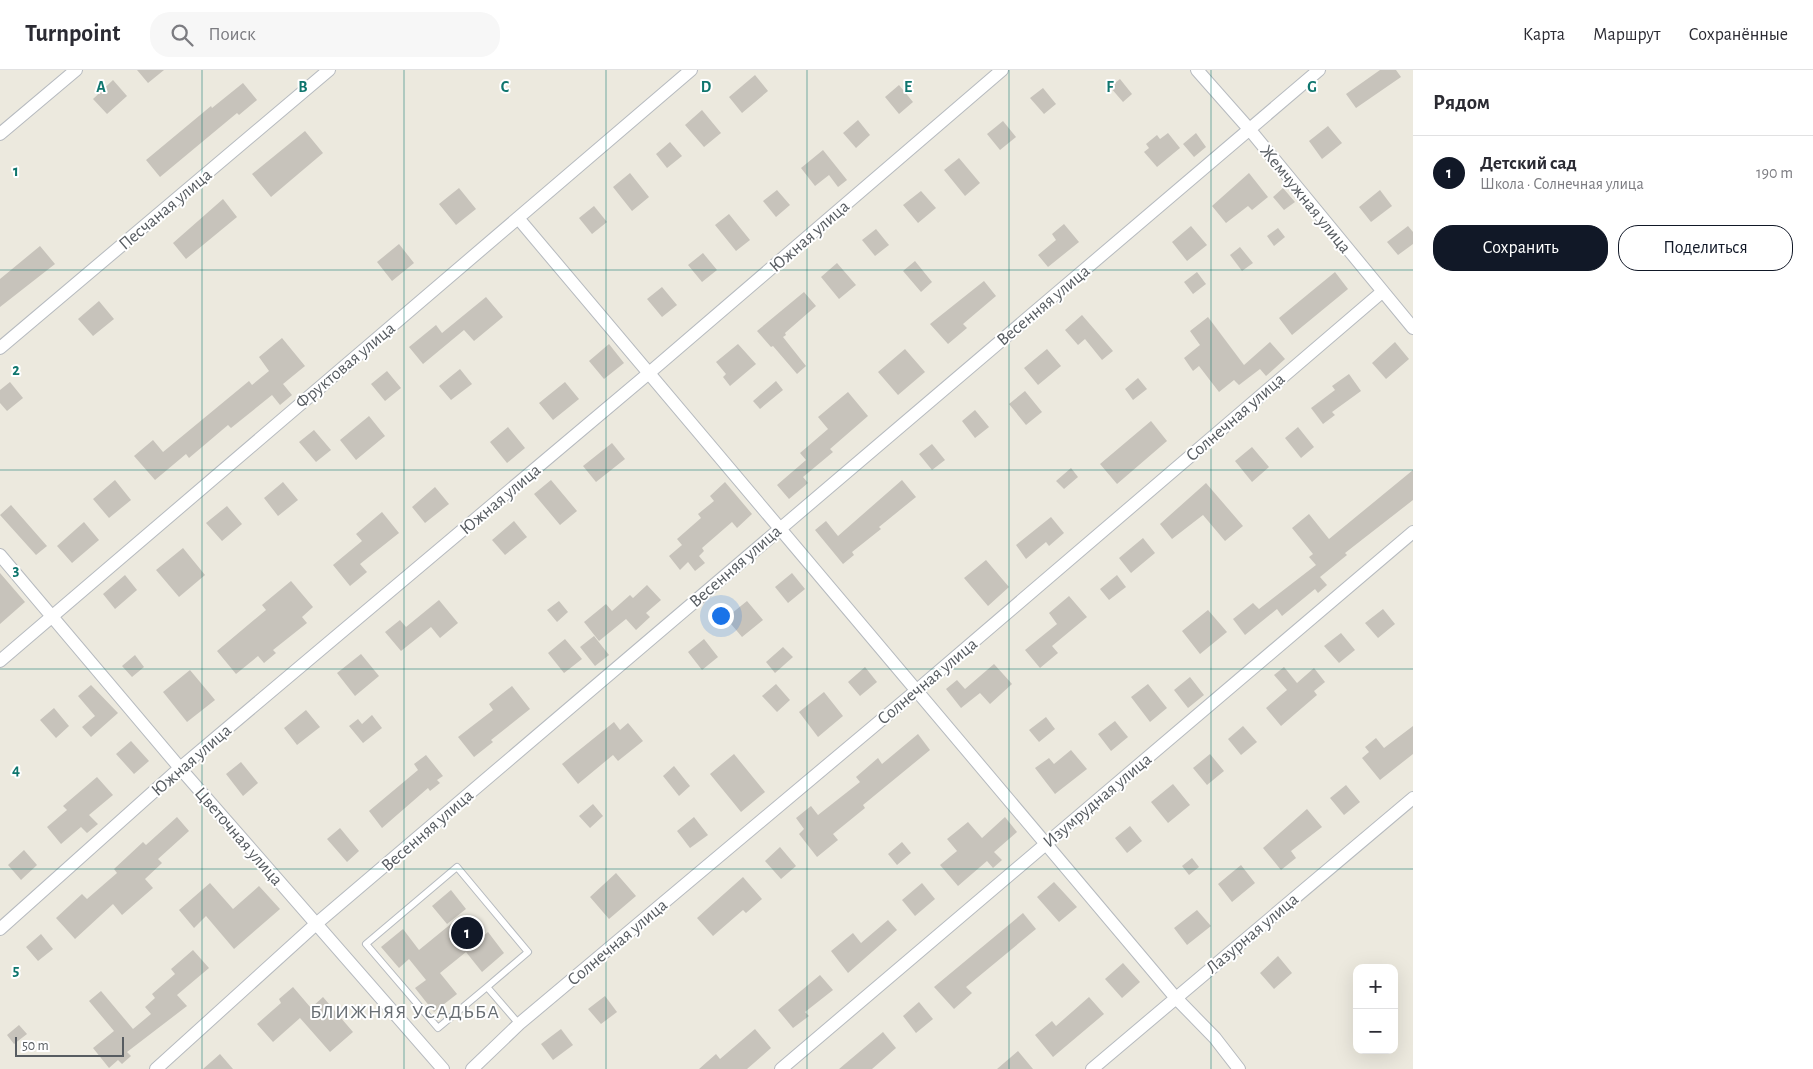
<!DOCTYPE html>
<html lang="ru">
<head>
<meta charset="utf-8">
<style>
  body { margin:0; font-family:"Alegreya Sans",sans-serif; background:#f7f7f7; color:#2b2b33 }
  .controls { position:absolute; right:15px; bottom:15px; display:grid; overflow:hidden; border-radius:10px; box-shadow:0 5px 20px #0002 }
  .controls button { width:45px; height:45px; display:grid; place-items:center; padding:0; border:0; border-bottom:1px solid #e1e1e2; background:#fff; color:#2b2b33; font:25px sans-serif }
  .scale { position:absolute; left:15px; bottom:12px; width:109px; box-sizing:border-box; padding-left:5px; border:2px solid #575c61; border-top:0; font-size:14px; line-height:18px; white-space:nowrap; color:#575c61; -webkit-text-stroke:4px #fff; paint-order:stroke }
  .you { position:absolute; left:720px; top:545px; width:18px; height:18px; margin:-12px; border:4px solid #fff; border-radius:50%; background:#1a73e8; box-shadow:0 0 0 8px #1a73e833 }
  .badge { display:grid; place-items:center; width:32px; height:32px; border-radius:50%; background:#111827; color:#fff; font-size:16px; font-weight:700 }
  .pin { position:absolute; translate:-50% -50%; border:2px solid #fff; box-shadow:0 1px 5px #0006 }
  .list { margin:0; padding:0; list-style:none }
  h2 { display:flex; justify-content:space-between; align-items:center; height:65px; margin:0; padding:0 20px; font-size:21px }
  h2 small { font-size:16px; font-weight:400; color:#7c7c81 }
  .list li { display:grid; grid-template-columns:32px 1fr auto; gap:15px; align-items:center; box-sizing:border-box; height:75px; padding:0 20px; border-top:1px solid #e1e1e2 }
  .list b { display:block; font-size:19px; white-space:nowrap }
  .list p { margin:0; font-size:16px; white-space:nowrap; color:#7c7c81 }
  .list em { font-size:16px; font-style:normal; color:#7c7c81 }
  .actions { display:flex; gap:10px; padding:15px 20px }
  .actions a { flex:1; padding:11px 0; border:1px solid #111827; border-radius:20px; text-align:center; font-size:18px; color:#111827 }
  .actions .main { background:#111827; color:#fff }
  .icon { flex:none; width:28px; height:28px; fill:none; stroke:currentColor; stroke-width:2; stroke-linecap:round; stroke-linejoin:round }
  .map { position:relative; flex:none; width:1413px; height:999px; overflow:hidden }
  header { display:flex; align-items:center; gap:30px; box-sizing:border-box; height:70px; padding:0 25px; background:#fff; border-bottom:1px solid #e1e1e2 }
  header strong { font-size:24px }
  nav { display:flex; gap:28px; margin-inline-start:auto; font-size:18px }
  .search { width:350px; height:45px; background:#f7f7f7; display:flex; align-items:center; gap:12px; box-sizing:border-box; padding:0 18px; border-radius:20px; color:#7c7c81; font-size:19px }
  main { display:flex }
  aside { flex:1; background:#fff }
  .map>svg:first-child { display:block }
</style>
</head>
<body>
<header>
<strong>Turnpoint</strong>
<div class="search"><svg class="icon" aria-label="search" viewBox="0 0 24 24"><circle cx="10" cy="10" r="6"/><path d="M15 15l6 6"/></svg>Поиск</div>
<nav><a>Карта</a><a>Маршрут</a><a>Сохранённые</a></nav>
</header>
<main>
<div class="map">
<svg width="1413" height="999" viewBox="0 0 1413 999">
  <rect width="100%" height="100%" fill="#ece9de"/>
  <path fill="#c7c3bb" d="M137,0H164L148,13Z
    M1380,0H1396L1401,7L1356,38L1346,24Z
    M755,5L768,21L742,43L729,27Z
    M1120,9L1132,24L1123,32L1110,17Z
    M113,10L127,26L107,44L93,29Z
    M243,13L257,30L239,45L237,43L160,107L146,90L211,36L212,38Z
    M899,15L913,32L899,44L885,27Z
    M1043,18L1056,34L1044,44L1030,28Z
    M702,40L721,63L704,77L685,55Z
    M858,50L870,65L856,78L843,63Z
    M1003,51L1016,67L1000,80L987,64Z
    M1328,56L1342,73L1322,89L1309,71Z
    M305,61L323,83L271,127L252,104Z
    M1168,63L1180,78L1157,97L1144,82L1149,78L1146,74L1157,65L1160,69Z
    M1196,63L1206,77L1194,87L1183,74Z
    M670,72L682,86L667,98L656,84Z
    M823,80L847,110L838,117L829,105L815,116L801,98Z
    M959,88L980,113L965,126L944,100Z
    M630,103L649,127L632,141L613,117Z
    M1249,103L1268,127L1252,140L1248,136L1226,153L1212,136Z
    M459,118L476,139L456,155L439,134Z
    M1283,118L1295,132L1284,140L1273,127Z
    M777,120L790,135L776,147L763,131Z
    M1380,120L1392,136L1371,152L1359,137Z
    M921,121L936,138L918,153L903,135Z
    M223,129L237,147L186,189L173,173Z
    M594,136L607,152L592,164L579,148Z
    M729,144L750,170L736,181L715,155Z
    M1064,154L1079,172L1048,197L1038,185L1056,170L1052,164Z
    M1191,156L1207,175L1187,191L1172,172Z
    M1408,156L1413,162V174L1398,185L1387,172Z
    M1278,158L1285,167L1274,176L1267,166Z
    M876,159L889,175L875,186L862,170Z
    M399,174L414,193L392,211L377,192Z
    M40,176L55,194L0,237V209Z
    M1240,177L1253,193L1242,201L1230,185Z
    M703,183L717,200L702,212L688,195Z
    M915,191L932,212L921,222L903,201Z
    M837,193L856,215L839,229L821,207Z
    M1197,202L1206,214L1193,224L1184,212Z
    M1335,202L1348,219L1292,265L1279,248Z
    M984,211L996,226L963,254L967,258L948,274L930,254Z
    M662,217L677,235L662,247L647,229Z
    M804,222L816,236L785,263L786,265L783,267L806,296L797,304L773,276L771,277L757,261Z
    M486,227L503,247L474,271L464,260L423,294L409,277L436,255L442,263Z
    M99,231L114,249L93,266L78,249Z
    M1082,245L1113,281L1102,290L1085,269L1078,275L1065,260Z
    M1208,247L1244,295L1270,272L1285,289L1266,306L1260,299L1239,315L1234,310L1219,322L1199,296L1193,301L1184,288L1200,275L1190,261Z
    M282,268L305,296L283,314L292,325L280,335L272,325L231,358L228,355L189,388L186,384L155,410L134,386L153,370L163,382L249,311L252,315L269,301L259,287Z
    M1395,272L1409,289L1386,309L1372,293Z
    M609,274L624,293L604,309L589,291Z
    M738,274L756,294L730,316L723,307L726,304L716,292Z
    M905,279L925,302L898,325L878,302Z
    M1047,279L1061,296L1038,315L1024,298Z
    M460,299L472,314L451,330L439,316Z
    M387,301L401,318L385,331L371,314Z
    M1349,304L1361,321L1332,342L1335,345L1323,354L1311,338L1335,320L1332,316Z
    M1138,308L1147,319L1133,330L1125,319Z
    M776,311L783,320L760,339L753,331Z
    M10,312L23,328L7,341L0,333V320Z
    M565,312L579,329L553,350L539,333Z
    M1025,321L1042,342L1026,355L1009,334Z
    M848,322L868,346L830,379L833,382L803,407L808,413L789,429L777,415L806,390L800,383L828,359L818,347Z
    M975,340L989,357L975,368L962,351Z
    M369,346L385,366L356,390L340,370Z
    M1151,351L1167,371L1117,414L1100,394Z
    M508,357L525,378L507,393L490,372Z
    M1298,357L1314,377L1301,388L1285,368Z
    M314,360L331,380L316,392L299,372Z
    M612,373L625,389L596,412L583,396Z
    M932,374L945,390L932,400L919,384Z
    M1252,377L1269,397L1252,412L1235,391Z
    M1071,398L1078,407L1064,419L1056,411Z
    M1413,400V430L1345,483L1347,485L1320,507L1327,515L1318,523L1315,519L1282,546L1277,539L1245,565L1233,549L1253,533L1259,539L1316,495L1309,487L1313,484L1292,458L1309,444L1329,469Z
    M115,410L131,430L109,448L93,429Z
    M551,410L577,441L560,455L534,424Z
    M902,410L916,427L879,457L881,459L852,482L854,485L843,494L815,460L826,451L838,466Z
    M283,412L298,430L278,446L264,428Z
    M725,412L752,444L737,458L732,452L702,478L704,481L699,486L705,493L695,501L688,492L680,500L669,486L682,475L677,469L701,448L698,444L714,431L710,426Z
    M1206,413L1243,456L1225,471L1203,445L1172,469L1160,454Z
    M435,417L449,434L425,453L412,437Z
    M11,435L47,476L36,485L0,445Z
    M227,436L242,454L222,471L206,453Z
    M382,442L399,463L360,494L367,502L350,516L333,495L362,471L356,464Z
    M1051,447L1064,463L1049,476L1046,472L1026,489L1016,475Z
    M514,451L527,467L505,485L492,470Z
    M84,452L99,470L72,493L57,476Z
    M1143,468L1155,483L1131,503L1119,488Z
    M183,478L205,505L179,527L156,500Z
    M986,490L1009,517L988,536L964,508Z
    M0,503L25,532L0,554Z
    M792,503L805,519L788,533L775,517Z
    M125,505L137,520L115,539L103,524Z
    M1117,505L1126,517L1109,530L1100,519Z
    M291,511L313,537L302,547L307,553L273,580L276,583L264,593L258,586L236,604L217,581L266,540L262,535Z
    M647,515L661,530L646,543L650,547L636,560L626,549L599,571L584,552L606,534L612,541L630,525L633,528Z
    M1069,526L1087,547L1052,576L1058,583L1040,598L1025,580L1057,554L1049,543Z
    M439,530L458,553L440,568L431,557L401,581L385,562L400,550L406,557Z
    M559,531L568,542L557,552L547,540Z
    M747,531L763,550L742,567L726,548Z
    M1383,539L1395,554L1378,568L1365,553Z
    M1208,540L1227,562L1200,584L1182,561Z
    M1341,563L1355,580L1339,593L1324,576Z
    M594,566L609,585L595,596L580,577Z
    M565,569L582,589L564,603L548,583Z
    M704,569L718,587L702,600L688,582Z
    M783,577L793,587L775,603L766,592Z
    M361,584L379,606L355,626L337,603Z
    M135,585L144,597L132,607L122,596Z
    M994,594L1012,614L990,634L980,623L961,638L946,619L957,610L965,619Z
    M865,597L877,612L860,626L848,612Z
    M1284,597L1297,613L1314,598L1325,612L1314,621L1317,625L1281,656L1266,638L1287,620L1274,605Z
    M190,600L215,630L187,652L163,622Z
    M1190,607L1204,625L1188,638L1174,620Z
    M776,614L790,630L777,642L762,626Z
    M1148,614L1167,638L1150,652L1131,627Z
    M91,615L118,643L91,667L82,657L95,646L78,626Z
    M512,616L530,639L491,670L493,672L474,687L458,667L493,640L489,634Z
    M824,622L843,646L818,667L799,642Z
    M54,638L69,656L56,668L40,650Z
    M306,640L320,657L297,675L284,658Z
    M372,645L382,658L363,673L349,656L358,649L362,654Z
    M1046,647L1055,659L1039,672L1029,660Z
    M1115,651L1128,667L1111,681L1098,664Z
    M614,652L620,660L628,653L643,671L618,691L613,685L578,714L562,694Z
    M1243,656L1257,672L1241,685L1228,669Z
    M1413,656V684L1380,710L1362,688L1369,682L1365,677L1376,668L1384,678Z
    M918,664L930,680L863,735L865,738L833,764L838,770L817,787L799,764L804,759L796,748L811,736L818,745L860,712L856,707L878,688L882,694Z
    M131,671L149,691L134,704L116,684Z
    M1071,680L1087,699L1055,724L1035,698L1049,688L1054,694Z
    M734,684L765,722L741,742L710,704Z
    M1210,684L1224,701L1207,715L1193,698Z
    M426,685L443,706L437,710L440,713L430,721L428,718L382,758L369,741L418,700L414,694Z
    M241,692L258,713L243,726L226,704Z
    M674,696L690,716L679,726L663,706Z
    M97,707L113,725L89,745L98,754L87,763L81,757L61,774L47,757L67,740L63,736Z
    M1173,714L1190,735L1168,753L1151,732Z
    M1346,715L1360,732L1344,745L1330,728Z
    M593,734L603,746L590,758L579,746Z
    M1307,739L1322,757L1291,781L1296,788L1281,800L1263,778Z
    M177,747L189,761L158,789L162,793L145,809L153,818L122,845L113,834L75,869L56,848L82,824L87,829L117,803L114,799L143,772L146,775Z
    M694,747L708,765L690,778L677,761Z
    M1005,747L1017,762L994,782L1002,790L993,798L987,791L958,816L940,795L957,781L947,769L968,752L982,768Z
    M1130,756L1142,771L1127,783L1115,768Z
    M340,758L359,781L347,792L327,769Z
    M902,772L911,783L897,795L888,784Z
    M780,777L796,796L781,809L765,791Z
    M24,780L37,795L21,810L8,795Z
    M1192,788L1199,797L1189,805L1182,796Z
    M1241,795L1255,813L1232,832L1218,814Z
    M616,803L636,826L609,849L590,827Z
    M743,807L762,829L746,843L743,840L713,866L697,848Z
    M1054,812L1077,837L1059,852L1037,827Z
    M210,813L233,839L259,816L280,839L234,879L206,846L194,858L179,840Z
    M922,813L935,829L915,846L902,830Z
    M451,820L466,839L447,854L432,836Z
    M1197,840L1211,856L1187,875L1174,858Z
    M1023,843L1036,859L966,917L972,923L954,939L934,917Z
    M457,849L476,872L488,862L504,883L482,902L466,882L440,903L457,924L434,942L415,918L426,910L409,889L399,898L381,877L403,859L419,880Z
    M888,850L897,860L848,903L831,881L853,863L861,873Z
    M41,864L53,879L38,891L26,877Z
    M193,880L209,898L177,925L187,936L127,982L131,986L122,994L118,990L109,998L93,978L114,961L89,931L101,921L133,959L151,944L145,937L155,928L152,924L175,904L171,899Z
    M1278,886L1292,903L1274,919L1260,903Z
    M1123,893L1140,912L1122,928L1105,909Z
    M820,905L833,920L805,942L809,946L793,958L778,940Z
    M293,917L311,938L323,927L353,962L330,982L300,948L273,972L257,954L281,933L279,929Z
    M605,926L617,942L601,954L588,939Z
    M1089,927L1104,944L1053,987L1035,965L1052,951L1056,956Z
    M919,932L933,949L916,963L903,946Z
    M19,955L27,964L14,974L7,965Z
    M561,959L573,975L553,990L541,974Z
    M755,959L771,978L747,999H699L716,984L720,989Z
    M883,962L896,978L872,999H839Z
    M1018,981L1033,999H997Z
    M220,984L233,999H203Z"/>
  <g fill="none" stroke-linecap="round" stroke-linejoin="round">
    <g stroke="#b6babf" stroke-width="8">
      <path id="lane" d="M487,917L438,958L366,874L457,797L528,882L487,917L519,954"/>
    </g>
    <g stroke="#b6babf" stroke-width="14">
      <path id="street" d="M1197,0L1250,60L1413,258
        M0,64L76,0
        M518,148L1175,927L1215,968L1239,999
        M0,278L329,0
        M0,485L180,698L443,999
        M0,591L691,0
        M0,859L180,698L649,303L1002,0
        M156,999L316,854L1319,0
        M472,999L519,954L917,620L1382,222
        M781,999L1413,462
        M1092,999L1413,728"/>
    </g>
    <use href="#lane" stroke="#fff" stroke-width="6"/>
    <use href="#street" stroke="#fff" stroke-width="12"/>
  </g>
  <path fill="none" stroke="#0f766e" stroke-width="1" stroke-opacity="0.55" d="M202,0V999M404,0V999M606,0V999M807,0V999M1009,0V999M1211,0V999M0,200H1413M0,400H1413M0,599H1413M0,799H1413"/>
  <g text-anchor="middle" stroke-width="4" stroke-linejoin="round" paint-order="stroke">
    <g font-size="18" fill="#575c61" stroke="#fff">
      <text transform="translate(1306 129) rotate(51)" y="6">Жемчужная улица</text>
      <text transform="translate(165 139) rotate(-40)" y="6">Песчаная улица</text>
      <text transform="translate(809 166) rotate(-41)" y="6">Южная улица</text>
      <text transform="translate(1043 235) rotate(-40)" y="6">Весенняя улица</text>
      <text transform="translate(345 295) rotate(-40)" y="6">Фруктовая улица</text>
      <text transform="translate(1235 347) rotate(-41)" y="6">Солнечная улица</text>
      <text transform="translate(500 429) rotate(-40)" y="6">Южная улица</text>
      <text transform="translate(735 496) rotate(-41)" y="6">Весенняя улица</text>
      <text transform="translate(927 611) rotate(-40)" y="6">Солнечная улица</text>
      <text transform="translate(191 690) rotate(-41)" y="6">Южная улица</text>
      <text transform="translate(1097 730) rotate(-40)" y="6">Изумрудная улица</text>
      <text transform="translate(427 760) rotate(-41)" y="6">Весенняя улица</text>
      <text transform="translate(239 766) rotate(49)" y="6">Цветочная улица</text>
      <text transform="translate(1252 863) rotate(-40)" y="6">Лазурная улица</text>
      <text transform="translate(617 872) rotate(-40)" y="6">Солнечная улица</text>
    </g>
    <g font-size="20" letter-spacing="1" fill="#686e73" stroke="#fff">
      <text x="405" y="948">БЛИЖНЯЯ УСАДЬБА</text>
    </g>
  </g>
  <g font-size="16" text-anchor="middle" font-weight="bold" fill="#0f766e" stroke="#fff" stroke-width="4" stroke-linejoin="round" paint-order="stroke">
    <text x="101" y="22">A</text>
    <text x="303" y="22">B</text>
    <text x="505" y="22">C</text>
    <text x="706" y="22">D</text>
    <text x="908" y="22">E</text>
    <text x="1110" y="22">F</text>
    <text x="1312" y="22">G</text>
    <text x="16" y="106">1</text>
    <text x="16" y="305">2</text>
    <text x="16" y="505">3</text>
    <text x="16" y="705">4</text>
    <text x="16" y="905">5</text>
  </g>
</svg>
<div class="controls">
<button>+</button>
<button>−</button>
</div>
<div class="scale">50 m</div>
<div class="you"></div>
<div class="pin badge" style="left:467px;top:863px">1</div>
</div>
<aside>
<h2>Рядом<small></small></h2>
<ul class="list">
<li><span class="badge">1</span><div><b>Детский сад</b><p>Школа · Солнечная улица</p></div><em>190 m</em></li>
</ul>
<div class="actions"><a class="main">Сохранить</a><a>Поделиться</a></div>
</aside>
</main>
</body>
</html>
